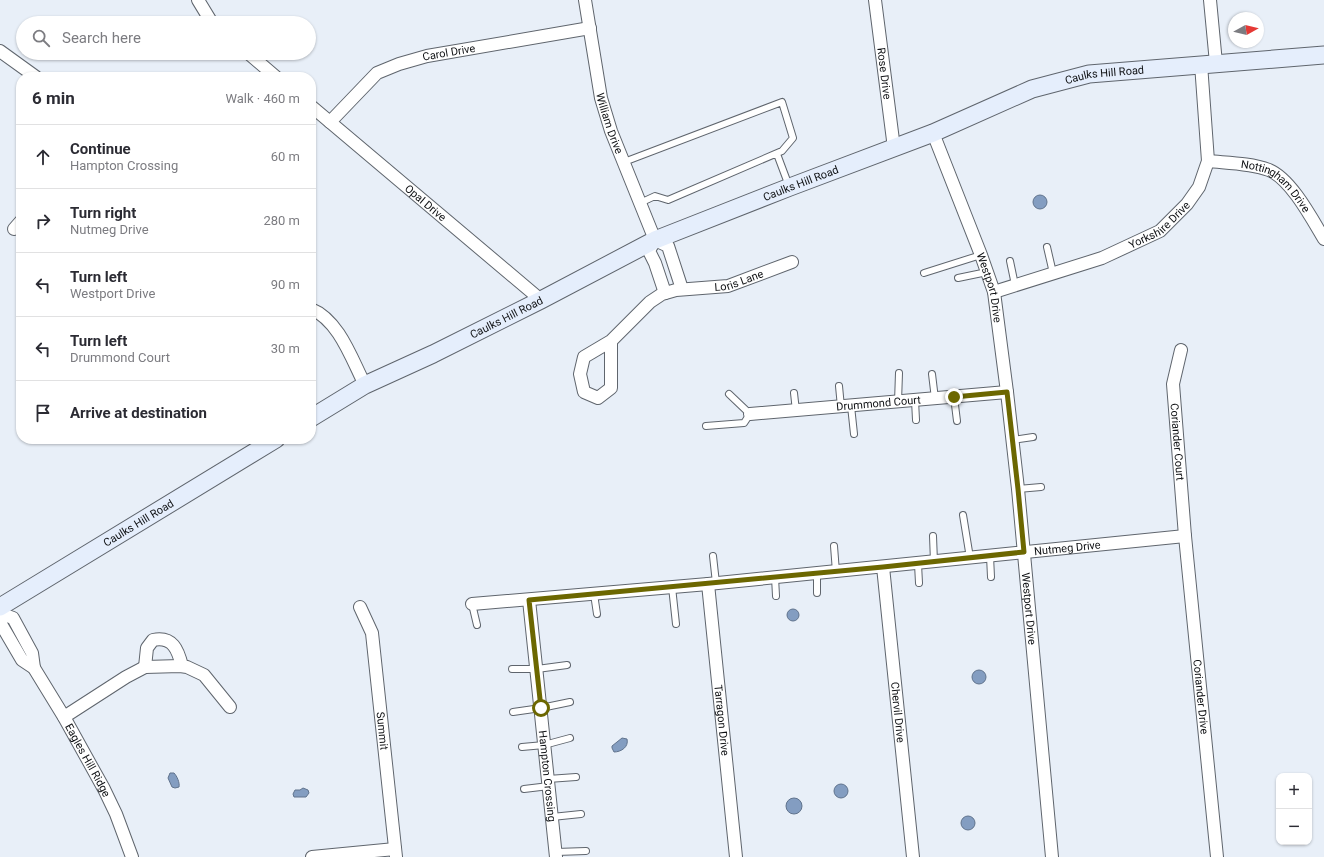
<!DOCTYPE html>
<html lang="en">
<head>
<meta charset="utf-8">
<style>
  body { margin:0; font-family:Roboto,sans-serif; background:#f2f2f3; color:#2b2b33 }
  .controls { position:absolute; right:12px; bottom:12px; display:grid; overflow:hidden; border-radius:8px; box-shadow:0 1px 3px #0004 }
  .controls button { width:36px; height:36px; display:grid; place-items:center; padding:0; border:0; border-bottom:1px solid #e1e1e2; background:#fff; color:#2b2b33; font:20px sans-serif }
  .compass { position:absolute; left:1228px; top:12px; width:36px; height:36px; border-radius:50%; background:#fff; box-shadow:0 1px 3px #0004; rotate:82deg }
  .stop { position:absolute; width:12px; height:12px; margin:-9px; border:3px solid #6c6700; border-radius:50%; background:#fff }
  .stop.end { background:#6c6700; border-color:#fff; box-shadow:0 1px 4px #0008 }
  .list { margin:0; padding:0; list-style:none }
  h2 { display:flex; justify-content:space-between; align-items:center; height:52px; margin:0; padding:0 16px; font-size:17px }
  h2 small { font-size:13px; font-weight:400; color:#7c7c81 }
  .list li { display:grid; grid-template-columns:26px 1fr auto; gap:12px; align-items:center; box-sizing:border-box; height:64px; padding:0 16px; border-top:1px solid #e1e1e2 }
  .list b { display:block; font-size:15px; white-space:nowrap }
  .list p { margin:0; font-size:13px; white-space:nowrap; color:#7c7c81 }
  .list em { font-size:13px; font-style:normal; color:#7c7c81 }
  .icon { flex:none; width:22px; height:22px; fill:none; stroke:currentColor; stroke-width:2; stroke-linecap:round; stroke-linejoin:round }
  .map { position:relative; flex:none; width:1324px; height:857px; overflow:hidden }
  .search { position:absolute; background:#fff; box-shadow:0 1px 3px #0004; left:16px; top:16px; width:300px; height:44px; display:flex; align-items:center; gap:10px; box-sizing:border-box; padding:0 14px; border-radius:22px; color:#7c7c81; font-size:15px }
  .panel { position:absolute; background:#fff; box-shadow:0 1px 3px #0004; left:16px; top:72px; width:300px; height:372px; border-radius:16px }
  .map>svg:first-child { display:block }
</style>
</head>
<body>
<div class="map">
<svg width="1324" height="857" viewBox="0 0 1324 857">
  <rect width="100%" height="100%" fill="#e8eff8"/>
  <path fill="#839dc1" stroke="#60738d" d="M1033 202a7 7 0 1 1 14 0a7 7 0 1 1-14 0Z
    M787 615a6 6 0 1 1 12 0a6 6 0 1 1-12 0Z
    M972 677a7 7 0 1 1 14 0a7 7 0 1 1-14 0Z
    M622,738L627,739C629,747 621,752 614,752L612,748V746Z
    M170,773H174C177,776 180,783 179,787L175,788L172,787L168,778Z
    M834 791a7 7 0 1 1 14 0a7 7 0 1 1-14 0Z
    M303,788L308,790L309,793L306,797H294L293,794L295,790H300Z
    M786 806a8 8 0 1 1 16 0a8 8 0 1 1-16 0Z
    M961 823a7 7 0 1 1 14 0a7 7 0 1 1-14 0Z"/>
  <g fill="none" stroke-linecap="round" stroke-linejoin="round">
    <g stroke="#5f656d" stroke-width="8">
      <path id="lane" d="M777,154L789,186
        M624,162L782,102L793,138L782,151L668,200L655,196L640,203
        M1047,247L1053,273
        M1010,261L1015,285
        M924,273L981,255
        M958,278L987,272
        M932,374L935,399
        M839,386L841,407
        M794,393L796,411
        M954,397L957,421
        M915,400L916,420
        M898,402L899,373
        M851,406L854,434
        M706,426L744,423L750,414L729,394
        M1013,440L1033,437
        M1018,489L1041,487
        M963,515L970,558
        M933,536L934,562
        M834,546L836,572
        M713,556L716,583
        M990,556L991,577
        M918,564L919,583
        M817,574V593
        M775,577L776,596
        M672,587L676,624
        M594,594L597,614
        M472,604L477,625
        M512,669H537L567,665
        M513,712L541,708L570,702
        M522,747L544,745L570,738
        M548,779L576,777
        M524,789L549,786
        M552,817L581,814
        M556,852L586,851"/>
    </g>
    <g stroke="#5f656d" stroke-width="14">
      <g id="street">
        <path d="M198,0L212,23"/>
        <path id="s1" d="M585,0L601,98L611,131L655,240"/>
        <path id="s2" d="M875,0L894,148"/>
        <path d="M1210,0L1216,63"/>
        <path d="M0,51L36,77"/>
        <path d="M248,53L276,77"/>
        <path id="s3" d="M311,106L541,300"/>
        <path id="s4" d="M330,122L377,73L399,64L427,56L590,28"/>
        <path id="s5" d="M933,133L981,255L994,292L1007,392L1018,489L1052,857"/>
        <path id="s6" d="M1208,161C1228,163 1250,163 1269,170C1291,179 1312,219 1324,239"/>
        <path d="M14,229L21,221"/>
        <path d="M655,240L668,246L682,289"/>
        <path d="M655,240L649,251L655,263L665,293"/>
        <path id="s7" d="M994,292L1102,258L1160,231L1187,204L1199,187L1208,161L1201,64"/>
        <path d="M311,309C339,320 352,360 365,385"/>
        <path id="s8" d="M611,341L584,357L580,374L584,392L598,398L611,388V341L650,302L662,294L676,290L728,286L792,262"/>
        <path id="s9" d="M1181,350L1173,384L1185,536L1217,857"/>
        <path id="s10" d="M750,414L1007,392"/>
        <path id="s11" d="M883,567L913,857"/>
        <path id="s12" d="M708,584L736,857"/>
        <path id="s13" d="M529,600L556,857"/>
        <path id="s14" d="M472,604L708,584L1185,536"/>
        <path id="s15" d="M360,607L372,633L396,857"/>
        <path d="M0,611L2,614L13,618L32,653L34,668"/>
        <path id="s16" d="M2,614L1,624L22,660L34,668L64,717L104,789L116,814L132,857"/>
        <path d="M145,667L147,648L153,640C173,636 178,650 182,666"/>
        <path d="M64,717L126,677L145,667L180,666L187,667L204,675L230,707"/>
        <path d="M312,857L395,849"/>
      </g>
    </g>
    <g stroke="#5f656d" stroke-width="19">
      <g id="secondary">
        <path id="s17" d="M311,418L365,385L433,354L541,300L655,240L790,187L933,133L1032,89L1089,74L1324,55"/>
        <path id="s18" d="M0,607L276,439"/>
      </g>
    </g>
    <use href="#lane" stroke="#fff" stroke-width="6"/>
    <use href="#street" stroke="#fff" stroke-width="12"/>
    <use href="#secondary" stroke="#e5eefc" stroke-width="17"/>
  </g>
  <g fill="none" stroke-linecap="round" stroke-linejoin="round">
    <path stroke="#6c6700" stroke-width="5" d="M541,708L529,600L883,567L1024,552L1018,489L1007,392L954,397"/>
  </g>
  <g text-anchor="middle" stroke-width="3" stroke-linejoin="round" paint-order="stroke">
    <g font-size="11" fill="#0f1114" stroke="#fafbfd">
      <text dy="4" stroke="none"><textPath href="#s4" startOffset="143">Carol Drive</textPath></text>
      <text dy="4" stroke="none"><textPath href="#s2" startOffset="74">Rose Drive</textPath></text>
      <text dy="4" stroke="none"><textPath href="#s17" startOffset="868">Caulks Hill Road</textPath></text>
      <text dy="4" stroke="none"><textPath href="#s1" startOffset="126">William Drive</textPath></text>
      <text dy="4" stroke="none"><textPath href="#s17" startOffset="544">Caulks Hill Road</textPath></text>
      <text dy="4" stroke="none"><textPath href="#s6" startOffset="76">Nottingham Drive</textPath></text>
      <text dy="4" stroke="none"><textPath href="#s3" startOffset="150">Opal Drive</textPath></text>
      <text dy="4" stroke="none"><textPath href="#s7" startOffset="180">Yorkshire Drive</textPath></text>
      <text dy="4" stroke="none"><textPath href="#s8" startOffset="294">Loris Lane</textPath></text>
      <text dy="4" stroke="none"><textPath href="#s5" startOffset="165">Westport Drive</textPath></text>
      <text dy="4" stroke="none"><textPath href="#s17" startOffset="220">Caulks Hill Road</textPath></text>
      <text dy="4" stroke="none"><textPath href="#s10" startOffset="129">Drummond Court</textPath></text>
      <text dy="4" stroke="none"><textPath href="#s9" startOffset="93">Coriander Court</textPath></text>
      <text dy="4" stroke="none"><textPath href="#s18" startOffset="162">Caulks Hill Road</textPath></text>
      <text dy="4" stroke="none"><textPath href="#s14" startOffset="598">Nutmeg Drive</textPath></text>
      <text dy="4" stroke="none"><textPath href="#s5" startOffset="489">Westport Drive</textPath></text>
      <text dy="4" stroke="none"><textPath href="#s9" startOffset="349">Coriander Drive</textPath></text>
      <text dy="4" stroke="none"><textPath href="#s11" startOffset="146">Chervil Drive</textPath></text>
      <text dy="4" stroke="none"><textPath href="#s12" startOffset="137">Tarragon Drive</textPath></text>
      <text dy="4" stroke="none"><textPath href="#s15" startOffset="127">Summit</textPath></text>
      <text dy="4" stroke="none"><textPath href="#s16" startOffset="173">Eagles Hill Ridge</textPath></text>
      <text dy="4" stroke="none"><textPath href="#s13" startOffset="177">Hampton Crossing</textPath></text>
    </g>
  </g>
</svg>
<div class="controls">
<button>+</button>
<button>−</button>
</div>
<svg class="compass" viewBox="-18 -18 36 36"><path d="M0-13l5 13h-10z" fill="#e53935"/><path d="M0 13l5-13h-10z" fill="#7c7c81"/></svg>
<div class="stop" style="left:541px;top:708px"></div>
<div class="stop end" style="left:954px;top:397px"></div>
<div class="search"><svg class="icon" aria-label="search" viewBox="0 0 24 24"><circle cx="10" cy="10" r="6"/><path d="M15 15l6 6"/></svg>Search here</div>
<section class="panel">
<h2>6 min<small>Walk · 460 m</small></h2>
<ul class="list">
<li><svg class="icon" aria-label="ahead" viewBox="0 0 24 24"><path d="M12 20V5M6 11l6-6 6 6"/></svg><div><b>Continue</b><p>Hampton Crossing</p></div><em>60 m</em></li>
<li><svg class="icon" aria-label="right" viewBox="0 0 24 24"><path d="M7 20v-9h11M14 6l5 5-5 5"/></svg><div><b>Turn right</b><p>Nutmeg Drive</p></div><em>280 m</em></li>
<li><svg class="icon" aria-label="left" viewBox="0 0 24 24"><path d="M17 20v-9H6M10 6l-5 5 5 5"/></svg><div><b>Turn left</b><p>Westport Drive</p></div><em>90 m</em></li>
<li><svg class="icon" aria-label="left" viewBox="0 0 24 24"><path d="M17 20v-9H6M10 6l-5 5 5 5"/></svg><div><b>Turn left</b><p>Drummond Court</p></div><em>30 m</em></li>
<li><svg class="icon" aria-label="arrive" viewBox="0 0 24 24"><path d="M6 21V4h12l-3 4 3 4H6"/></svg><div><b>Arrive at destination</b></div></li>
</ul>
</section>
</div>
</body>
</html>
